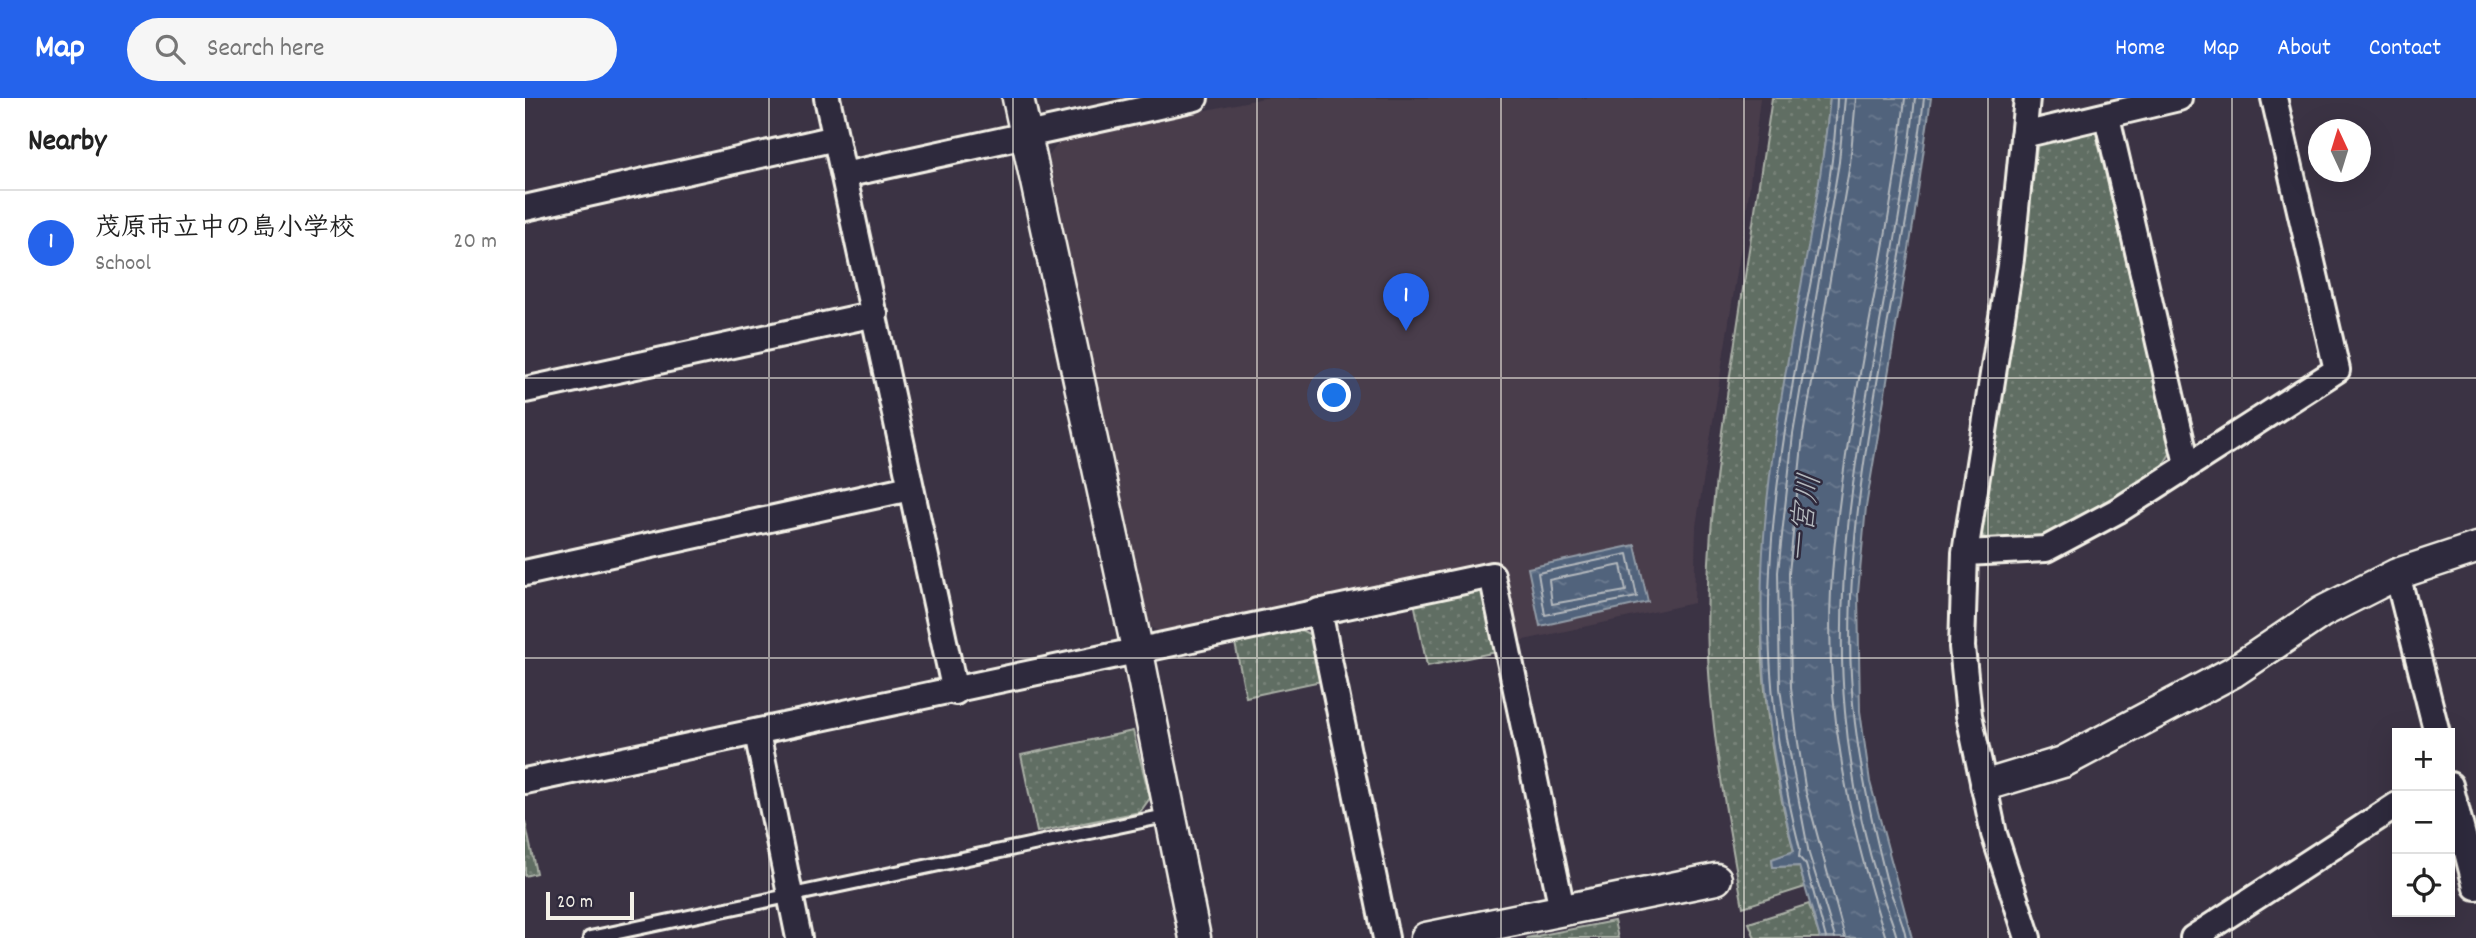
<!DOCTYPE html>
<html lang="en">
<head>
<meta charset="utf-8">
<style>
  body { margin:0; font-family:Dekko,"Klee One",sans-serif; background:#f6f6f6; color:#222 }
  .controls { position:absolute; right:21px; bottom:21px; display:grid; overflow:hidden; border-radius:0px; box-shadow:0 7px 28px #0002 }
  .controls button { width:63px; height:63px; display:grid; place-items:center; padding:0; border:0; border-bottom:2px solid #e0e0e0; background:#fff; color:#222; font:35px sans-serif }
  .compass { position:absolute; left:1783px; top:21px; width:63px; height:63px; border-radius:50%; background:#fff; box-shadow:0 7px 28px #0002; rotate:356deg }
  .scale { position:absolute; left:21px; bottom:18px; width:88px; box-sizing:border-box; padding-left:7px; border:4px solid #f4f1e8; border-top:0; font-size:19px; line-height:24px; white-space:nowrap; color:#f4f1e8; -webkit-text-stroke:5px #2f2a3d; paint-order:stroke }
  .you { position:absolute; left:810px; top:298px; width:24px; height:24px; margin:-18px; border:5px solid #fff; border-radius:50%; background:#1a73e8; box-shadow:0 0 0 10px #1a73e833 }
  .badge { display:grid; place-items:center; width:46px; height:46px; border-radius:50%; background:#2563eb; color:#fff; font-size:23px; font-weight:700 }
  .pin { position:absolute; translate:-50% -58px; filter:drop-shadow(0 2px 4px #0008) }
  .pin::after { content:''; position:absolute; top:37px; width:24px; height:21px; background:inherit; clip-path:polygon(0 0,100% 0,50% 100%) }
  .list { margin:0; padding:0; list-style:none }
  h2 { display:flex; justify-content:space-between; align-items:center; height:91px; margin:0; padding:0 28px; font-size:30px }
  h2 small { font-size:23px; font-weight:400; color:#767676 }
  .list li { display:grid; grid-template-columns:46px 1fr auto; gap:21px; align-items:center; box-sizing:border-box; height:105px; padding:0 28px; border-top:2px solid #e0e0e0 }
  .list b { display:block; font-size:26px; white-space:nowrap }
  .list p { margin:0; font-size:23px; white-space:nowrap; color:#767676 }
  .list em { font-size:23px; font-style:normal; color:#767676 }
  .icon { flex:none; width:38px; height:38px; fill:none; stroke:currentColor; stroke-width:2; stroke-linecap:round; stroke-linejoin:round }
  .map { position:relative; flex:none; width:1951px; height:840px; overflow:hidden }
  header { display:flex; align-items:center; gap:42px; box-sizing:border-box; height:98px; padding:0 35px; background:#2563eb; color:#fff }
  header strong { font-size:33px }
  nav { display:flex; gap:38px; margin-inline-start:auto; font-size:24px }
  .search { width:490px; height:63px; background:#f6f6f6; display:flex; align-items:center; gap:18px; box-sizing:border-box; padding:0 24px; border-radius:38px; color:#767676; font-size:26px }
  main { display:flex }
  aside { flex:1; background:#fff }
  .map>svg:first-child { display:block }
</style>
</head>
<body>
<header>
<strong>Map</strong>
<div class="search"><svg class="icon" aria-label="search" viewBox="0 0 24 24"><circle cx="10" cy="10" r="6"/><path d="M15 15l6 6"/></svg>Search here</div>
<nav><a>Home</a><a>Map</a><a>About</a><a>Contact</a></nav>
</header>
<main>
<aside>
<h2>Nearby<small></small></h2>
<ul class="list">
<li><span class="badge">1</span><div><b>茂原市立中の島小学校</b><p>School</p></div><em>20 m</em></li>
</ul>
</aside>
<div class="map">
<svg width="1951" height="840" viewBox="0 0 1951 840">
  <defs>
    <pattern id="grass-dots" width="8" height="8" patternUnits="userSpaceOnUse" patternTransform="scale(1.75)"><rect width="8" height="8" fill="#616e63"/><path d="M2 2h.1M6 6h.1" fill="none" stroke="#788379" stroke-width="1.8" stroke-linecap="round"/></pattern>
    <pattern id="water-ripples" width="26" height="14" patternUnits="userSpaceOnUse" patternTransform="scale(1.75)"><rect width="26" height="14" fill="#51637c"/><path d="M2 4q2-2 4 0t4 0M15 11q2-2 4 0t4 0" fill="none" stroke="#6b7a8f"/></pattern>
  </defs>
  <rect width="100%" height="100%" fill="#3b3344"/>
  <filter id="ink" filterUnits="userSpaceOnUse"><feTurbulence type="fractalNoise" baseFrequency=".0143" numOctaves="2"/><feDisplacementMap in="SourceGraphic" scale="14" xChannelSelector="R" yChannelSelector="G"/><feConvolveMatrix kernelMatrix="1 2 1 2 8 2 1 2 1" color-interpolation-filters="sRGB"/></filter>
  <g filter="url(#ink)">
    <path fill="#4a3d4c" d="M739,0H1235L1221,118L1171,428L1169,505L990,544L973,465L641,538L622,527L524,58L535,43Z"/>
    <path fill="url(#grass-dots)" stroke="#aab0a6" stroke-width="2" d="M1247,0H1305C1289,158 1248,312 1238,471C1232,566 1245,662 1269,754L1247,762L1248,769L1274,768L1280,789L1218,809C1203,726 1187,641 1183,557C1179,456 1193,356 1208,257C1221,171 1234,86 1247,0Z
      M1570,31L1646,354L1637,369L1523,438L1460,441L1454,432L1513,44Z
      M954,491L967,501L977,553L902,568L889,504Z
      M776,532L792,540L801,582L721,599L710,545Z
      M608,633L625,700L615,714L512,734L496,657Z
      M0,723L11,775L0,778Z
      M1284,806L1295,840H1230L1224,825Z
      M1089,823L1093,840H1001Z"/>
    <path fill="url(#water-ripples)" stroke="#929ca7" stroke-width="2" d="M1305,0H1406L1389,121L1341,409L1333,495L1335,613L1345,684L1387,840H1295L1274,768L1248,769L1247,761L1269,753C1246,662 1234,569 1237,474C1243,315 1289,158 1305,0Z
      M1110,447L1123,504L1015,528L1003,470Z"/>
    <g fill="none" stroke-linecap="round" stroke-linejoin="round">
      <path stroke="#b3b8bd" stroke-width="2" d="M1103,456L1112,499L1020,517L1013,475Z
        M1096,467L1101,493L1027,506L1024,482Z
        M1301,840L1281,767L1274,759L1275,751C1252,660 1240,566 1245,472C1249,389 1264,307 1278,225C1291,152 1310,75 1312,0
        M1310,840L1284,756L1262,640L1255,590L1253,474L1268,336L1314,64L1320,0
        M1320,840L1281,695L1272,638L1266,589L1264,475L1278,337L1325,66L1331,0
        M1361,840C1324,727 1300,612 1306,492C1316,326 1363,165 1380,0
        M1372,840C1368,823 1360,807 1355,790C1337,733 1325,673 1320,614C1301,407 1370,204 1390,0
        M1381,840C1378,820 1366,800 1361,780C1344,712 1329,646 1326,577C1317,386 1378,190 1399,0"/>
      <g stroke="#f4f1e8" stroke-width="18">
        <path id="service" d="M65,840L645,717"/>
      </g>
      <g stroke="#f4f1e8" stroke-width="30">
        <path id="minor" d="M302,0L430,594
          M1502,0L1486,161L1440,455L1437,549L1444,617L1469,736L1503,840
          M1582,19L1662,366
          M1498,37L1654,0
          M319,77L670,0
          M0,110L311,40
          M0,292L350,216
          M1440,455L1521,451L1594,412L1812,272L1749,0
          M0,475L385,390
          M1872,476L1912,635
          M794,513L861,840
          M232,635L274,840
          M0,683L967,477L1037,811
          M1925,687L1951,789
          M1668,840L1872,707"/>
      </g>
      <g stroke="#f4f1e8" stroke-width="35">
        <path id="tertiary" d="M493,0L613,555L670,840
          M1461,687L1538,664L1708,574L1797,514L1872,476L1951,450
          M901,840L1191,781"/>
      </g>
      <use href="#service" stroke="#2f2a3d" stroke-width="12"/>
      <use href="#minor" stroke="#2f2a3d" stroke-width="24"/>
      <use href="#tertiary" stroke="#2f2a3d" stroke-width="30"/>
    </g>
  </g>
  <path fill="none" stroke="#f4f1e8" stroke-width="2" stroke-opacity="0.55" d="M244,0V840M488,0V840M732,0V840M976,0V840M1219,0V840M1463,0V840M1707,0V840M0,280H1951M0,560H1951"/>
  <g text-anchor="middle" stroke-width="5" stroke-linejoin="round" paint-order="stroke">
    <g font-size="30" font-style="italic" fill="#b3b8bd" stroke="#2f2a3d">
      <text transform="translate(1278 420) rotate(-82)" y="10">一宮川</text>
    </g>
  </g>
</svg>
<div class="controls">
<button>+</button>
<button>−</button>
<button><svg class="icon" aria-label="locate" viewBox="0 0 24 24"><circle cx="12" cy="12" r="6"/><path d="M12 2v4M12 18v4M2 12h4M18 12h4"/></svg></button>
</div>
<svg class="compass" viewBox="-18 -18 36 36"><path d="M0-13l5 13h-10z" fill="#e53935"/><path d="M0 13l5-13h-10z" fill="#767676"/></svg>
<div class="scale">20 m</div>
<div class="you"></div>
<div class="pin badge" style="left:881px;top:233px">1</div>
</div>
</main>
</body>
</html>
